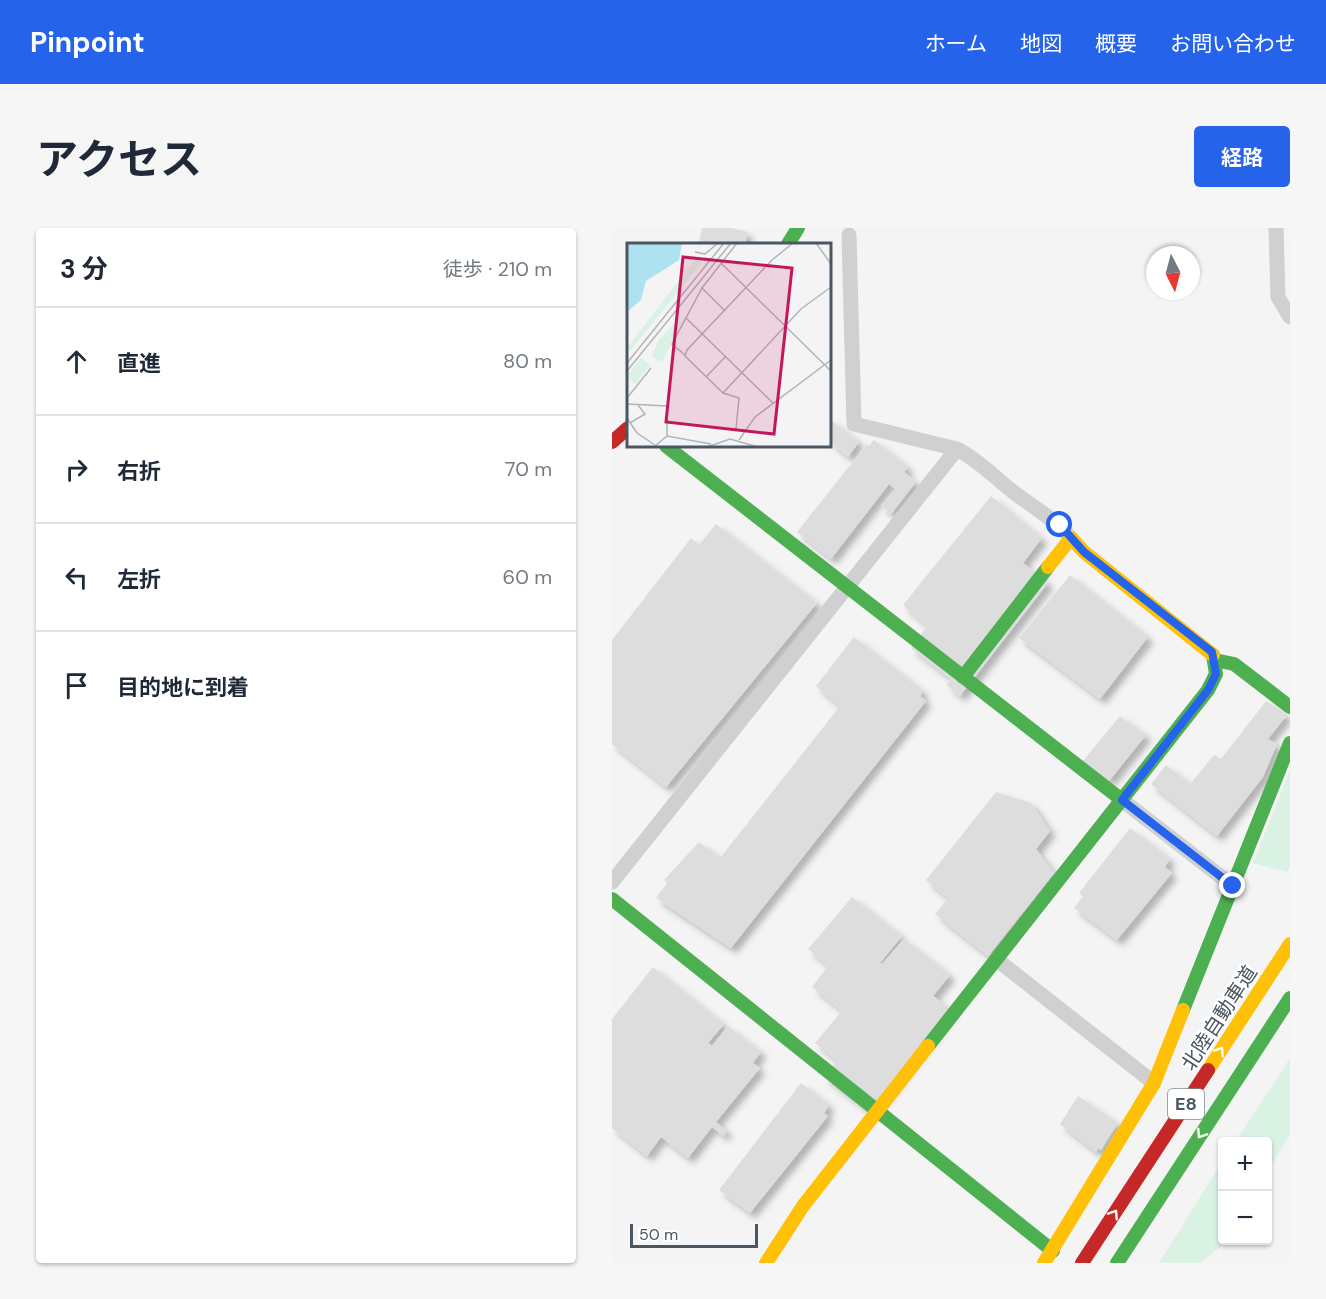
<!DOCTYPE html>
<html lang="ja">
<head>
<meta charset="utf-8">
<style>
  body { margin:0; font-family:"DM Sans","Noto Sans JP",sans-serif; background:#f6f6f7; color:#1f2937 }
  .controls { position:absolute; right:18px; bottom:18px; display:grid; overflow:hidden; border-radius:6px; box-shadow:0 2px 4px #0004 }
  .controls button { width:54px; height:54px; display:grid; place-items:center; padding:0; border:0; border-bottom:2px solid #e0e1e3; background:#fff; color:#1f2937; font:30px sans-serif }
  .compass { position:absolute; left:534px; top:18px; width:54px; height:54px; border-radius:50%; background:#fff; box-shadow:0 2px 4px #0004; rotate:174deg }
  .scale { position:absolute; left:18px; bottom:15px; width:128px; box-sizing:border-box; padding-left:6px; border:3px solid #4a5661; border-top:0; font-size:16px; line-height:21px; white-space:nowrap; color:#4a5661; -webkit-text-stroke:4px #fff; paint-order:stroke }
  .stop { position:absolute; width:18px; height:18px; margin:-14px; border:4px solid #2563eb; border-radius:50%; background:#fff }
  .stop.end { background:#2563eb; border-color:#fff; box-shadow:0 2px 6px #0008 }
  .list { margin:0; padding:0; list-style:none }
  h2 { display:flex; justify-content:space-between; align-items:center; height:78px; margin:0; padding:0 24px; font-size:26px }
  h2 small { font-size:20px; font-weight:400; color:#747a83 }
  .list li { display:grid; grid-template-columns:39px 1fr auto; gap:18px; align-items:center; box-sizing:border-box; height:108px; padding:0 24px; border-top:2px solid #e0e1e3 }
  .list b { display:block; font-size:22px; white-space:nowrap }
  .list em { font-size:20px; font-style:normal; color:#747a83 }
  .icon { flex:none; width:33px; height:33px; fill:none; stroke:currentColor; stroke-width:2; stroke-linecap:round; stroke-linejoin:round }
  .map { position:relative; flex:none; width:678px; height:1035px; overflow:hidden; border-radius:6px }
  header { display:flex; align-items:center; gap:36px; box-sizing:border-box; height:84px; padding:0 30px; background:#2563eb; color:#fff }
  header strong { font-size:28px }
  nav { display:flex; gap:33px; margin-inline-start:auto; font-size:21px }
  .intro { display:flex; align-items:center; justify-content:space-between; box-sizing:border-box; height:144px; padding:0 36px }
  h1 { margin:0; font-size:42px }
  .button { padding:15px 27px; border-radius:6px; background:#2563eb; color:#fff; font-size:21px; font-weight:700 }
  main { display:flex; gap:36px; padding:0 36px }
  aside { flex:1; background:#fff; border-radius:6px; box-shadow:0 2px 4px #0004 }
  .map>svg:first-child { display:block }
</style>
</head>
<body>
<header>
<strong>Pinpoint</strong>
<nav><a>ホーム</a><a>地図</a><a>概要</a><a>お問い合わせ</a></nav>
</header>
<div class="intro"><h1>アクセス</h1><a class="button">経路</a></div>
<main>
<aside>
<h2>3 分<small>徒歩 · 210 m</small></h2>
<ul class="list">
<li><svg class="icon" aria-label="ahead" viewBox="0 0 24 24"><path d="M12 20V5M6 11l6-6 6 6"/></svg><div><b>直進</b></div><em>80 m</em></li>
<li><svg class="icon" aria-label="right" viewBox="0 0 24 24"><path d="M7 20v-9h11M14 6l5 5-5 5"/></svg><div><b>右折</b></div><em>70 m</em></li>
<li><svg class="icon" aria-label="left" viewBox="0 0 24 24"><path d="M17 20v-9H6M10 6l-5 5 5 5"/></svg><div><b>左折</b></div><em>60 m</em></li>
<li><svg class="icon" aria-label="arrive" viewBox="0 0 24 24"><path d="M6 21V4h12l-3 4 3 4H6"/></svg><div><b>目的地に到着</b></div></li>
</ul>
</aside>
<div class="map">
<svg width="678" height="1035" viewBox="0 0 678 1035">
  <defs>
    <filter id="shadow"><feDropShadow dx="5.5" dy="5.5" stdDeviation="3" flood-color="#0004"/></filter>
  </defs>
  <rect width="100%" height="100%" fill="#f4f4f4"/>
  <path fill="#d9f2e3" d="M678,542V640L675,644L641,635Z
    M678,830V907L656,942V914L624,913Z
    M610,934V1012L614,1014L588,1035H547Z"/>
  <path fill="#ddddde" filter="url(#shadow)" d="M90,0H119L136,4L133,16H97L87,14Z
    M218,191L247,214L236,229L218,214Z
    M262,212L296,239L292,244L304,254L279,286L269,278L283,261L277,256L219,331L185,304L255,216L257,218Z
    M379,268L430,310L411,335L436,355L348,468L335,457L339,451L299,420L315,398L291,377Z
    M104,296L205,375L54,559L0,516V412L79,310L87,317Z
    M458,347L536,409L488,471L407,410Z
    M242,409L311,463L308,468L314,473L119,720L44,670L55,655L52,652L87,614L108,630L228,478L204,458Z
    M654,473L675,487L656,511L665,516L651,549L605,608L539,556L554,537L578,556L602,527L609,531Z
    M508,488L534,507L497,553L471,533Z
    M384,564L419,575L438,603L424,621L442,645L376,728L323,686L336,670L314,652Z
    M518,600L558,631L553,639L560,645L505,712L462,680L471,668L467,665Z
    M240,669L290,708L268,735L270,736L292,711L338,747L321,768L339,782L259,885L212,849L225,833L203,815L230,783L200,759L216,738L196,721Z
    M41,739L112,796L96,815L100,818L116,798L149,824L141,835L148,840L104,894L115,903L111,908L100,899L76,930L49,909L35,928L0,900V791Z
    M189,855L217,877L212,885L216,888L138,985L107,962Z
    M466,868L506,895L489,922L486,920L484,924L448,896Z"/>
  <g fill="none" stroke-linecap="round" stroke-linejoin="round">
    <path stroke="#ced0d2" stroke-width="15" d="M664,0L666,69L678,89
      M237,7L242,196L345,221
      M510,572L621,658
      M0,654L345,221C368,233 384,251 404,266C423,280 443,292 459,310
      M384,731L542,855"/>
    <path stroke="#4caf50" stroke-width="14" d="M176,16L186,0
      M54,218L510,572
      M603,432L622,436L678,479
      M351,449L436,339
      M0,671L441,1023
      M571,782L678,515
      M316,818L596,462L604,446L601,427
      M505,1035L678,770"/>
    <path stroke="#ffc107" stroke-width="14" d="M436,339L459,310L472,324L601,427
      M596,842L678,716
      M154,1035L191,978L316,818
      M432,1035L542,855L571,782"/>
    <path stroke="#c62828" stroke-width="14" d="M0,214L16,200
      M470,1035L596,842"/>
  </g>
  <defs><path id="oneway-chevron" d="M-2-3.5L2.5 0L-2 3.5" fill="none" stroke-width="1.6" stroke-linecap="round" stroke-linejoin="round" transform="scale(1.5)"/></defs>
  <g stroke="#f6fbf6">
    <use href="#oneway-chevron" transform="translate(608 823) rotate(-57)"/>
    <use href="#oneway-chevron" transform="translate(589 906) rotate(123)"/>
    <use href="#oneway-chevron" transform="translate(502 986) rotate(-57)"/>
  </g>
  <g fill="none" stroke-linecap="round" stroke-linejoin="round">
    <path stroke="#2563eb" stroke-width="8" d="M448,297L472,324L600,424L604,446L596,462L510,572L621,658"/>
  </g>
  <g text-anchor="middle" stroke-width="4.5" stroke-linejoin="round" paint-order="stroke">
    <rect fill="#fff" stroke="#808990" stroke-width="1.5" x="556" y="861" width="36" height="30" rx="4.5"/>
    <g font-size="18" font-weight="bold" fill="#4a5661">
      <text x="574" y="882">E8</text>
    </g>
    <g font-size="20" fill="#4a5661" stroke="#fff">
      <text transform="translate(607 790) rotate(-57)" y="7">北陸自動車道</text>
    </g>
  </g>
  <g transform="translate(15 15)">
    <rect width="204" height="204" fill="#f4f4f4"/>
    <path d="M79,14L3,108L0,105L66,19ZM50,77L55,79L35,119L25,114L31,98ZM14,115L23,122L8,141L0,133Z" fill="#d9f2e3"/>
    <path d="M0,0H55L52,17L19,38L14,57L0,69Z" fill="#aee2f0"/>
    <path fill="none" stroke="#b0b5b9" stroke-width="1.5" d="M166,0L145,17L60,107L58,113L96,150L174,66L204,44M189,0L204,21M68,9L78,11L91,0M94,20L204,128M75,45L98,68M59,75L146,160M58,112L45,101L75,45L110,0M0,120L97,0M0,128L104,0M79,134L99,113M96,150L112,155L109,186M0,155L24,125M0,161L40,163V193M0,175L10,190L28,202M3,180L18,171L10,161M112,197L128,174L204,117M27,204L40,193L84,201M80,204L103,196L131,204"/>
    <path fill="#c2185b" fill-opacity="0.15" stroke="#c2185b" stroke-width="3" d="M56,14L165,25L147,191L39,179Z"/>
    <rect width="204" height="204" fill="none" stroke="#4a5661" stroke-width="3"/>
  </g>
</svg>
<div class="controls">
<button>+</button>
<button>−</button>
</div>
<svg class="compass" viewBox="-18 -18 36 36"><path d="M0-13l5 13h-10z" fill="#e53935"/><path d="M0 13l5-13h-10z" fill="#747a83"/></svg>
<div class="scale">50 m</div>
<div class="stop" style="left:448px;top:297px"></div>
<div class="stop end" style="left:621px;top:658px"></div>
</div>
</main>
</body>
</html>
